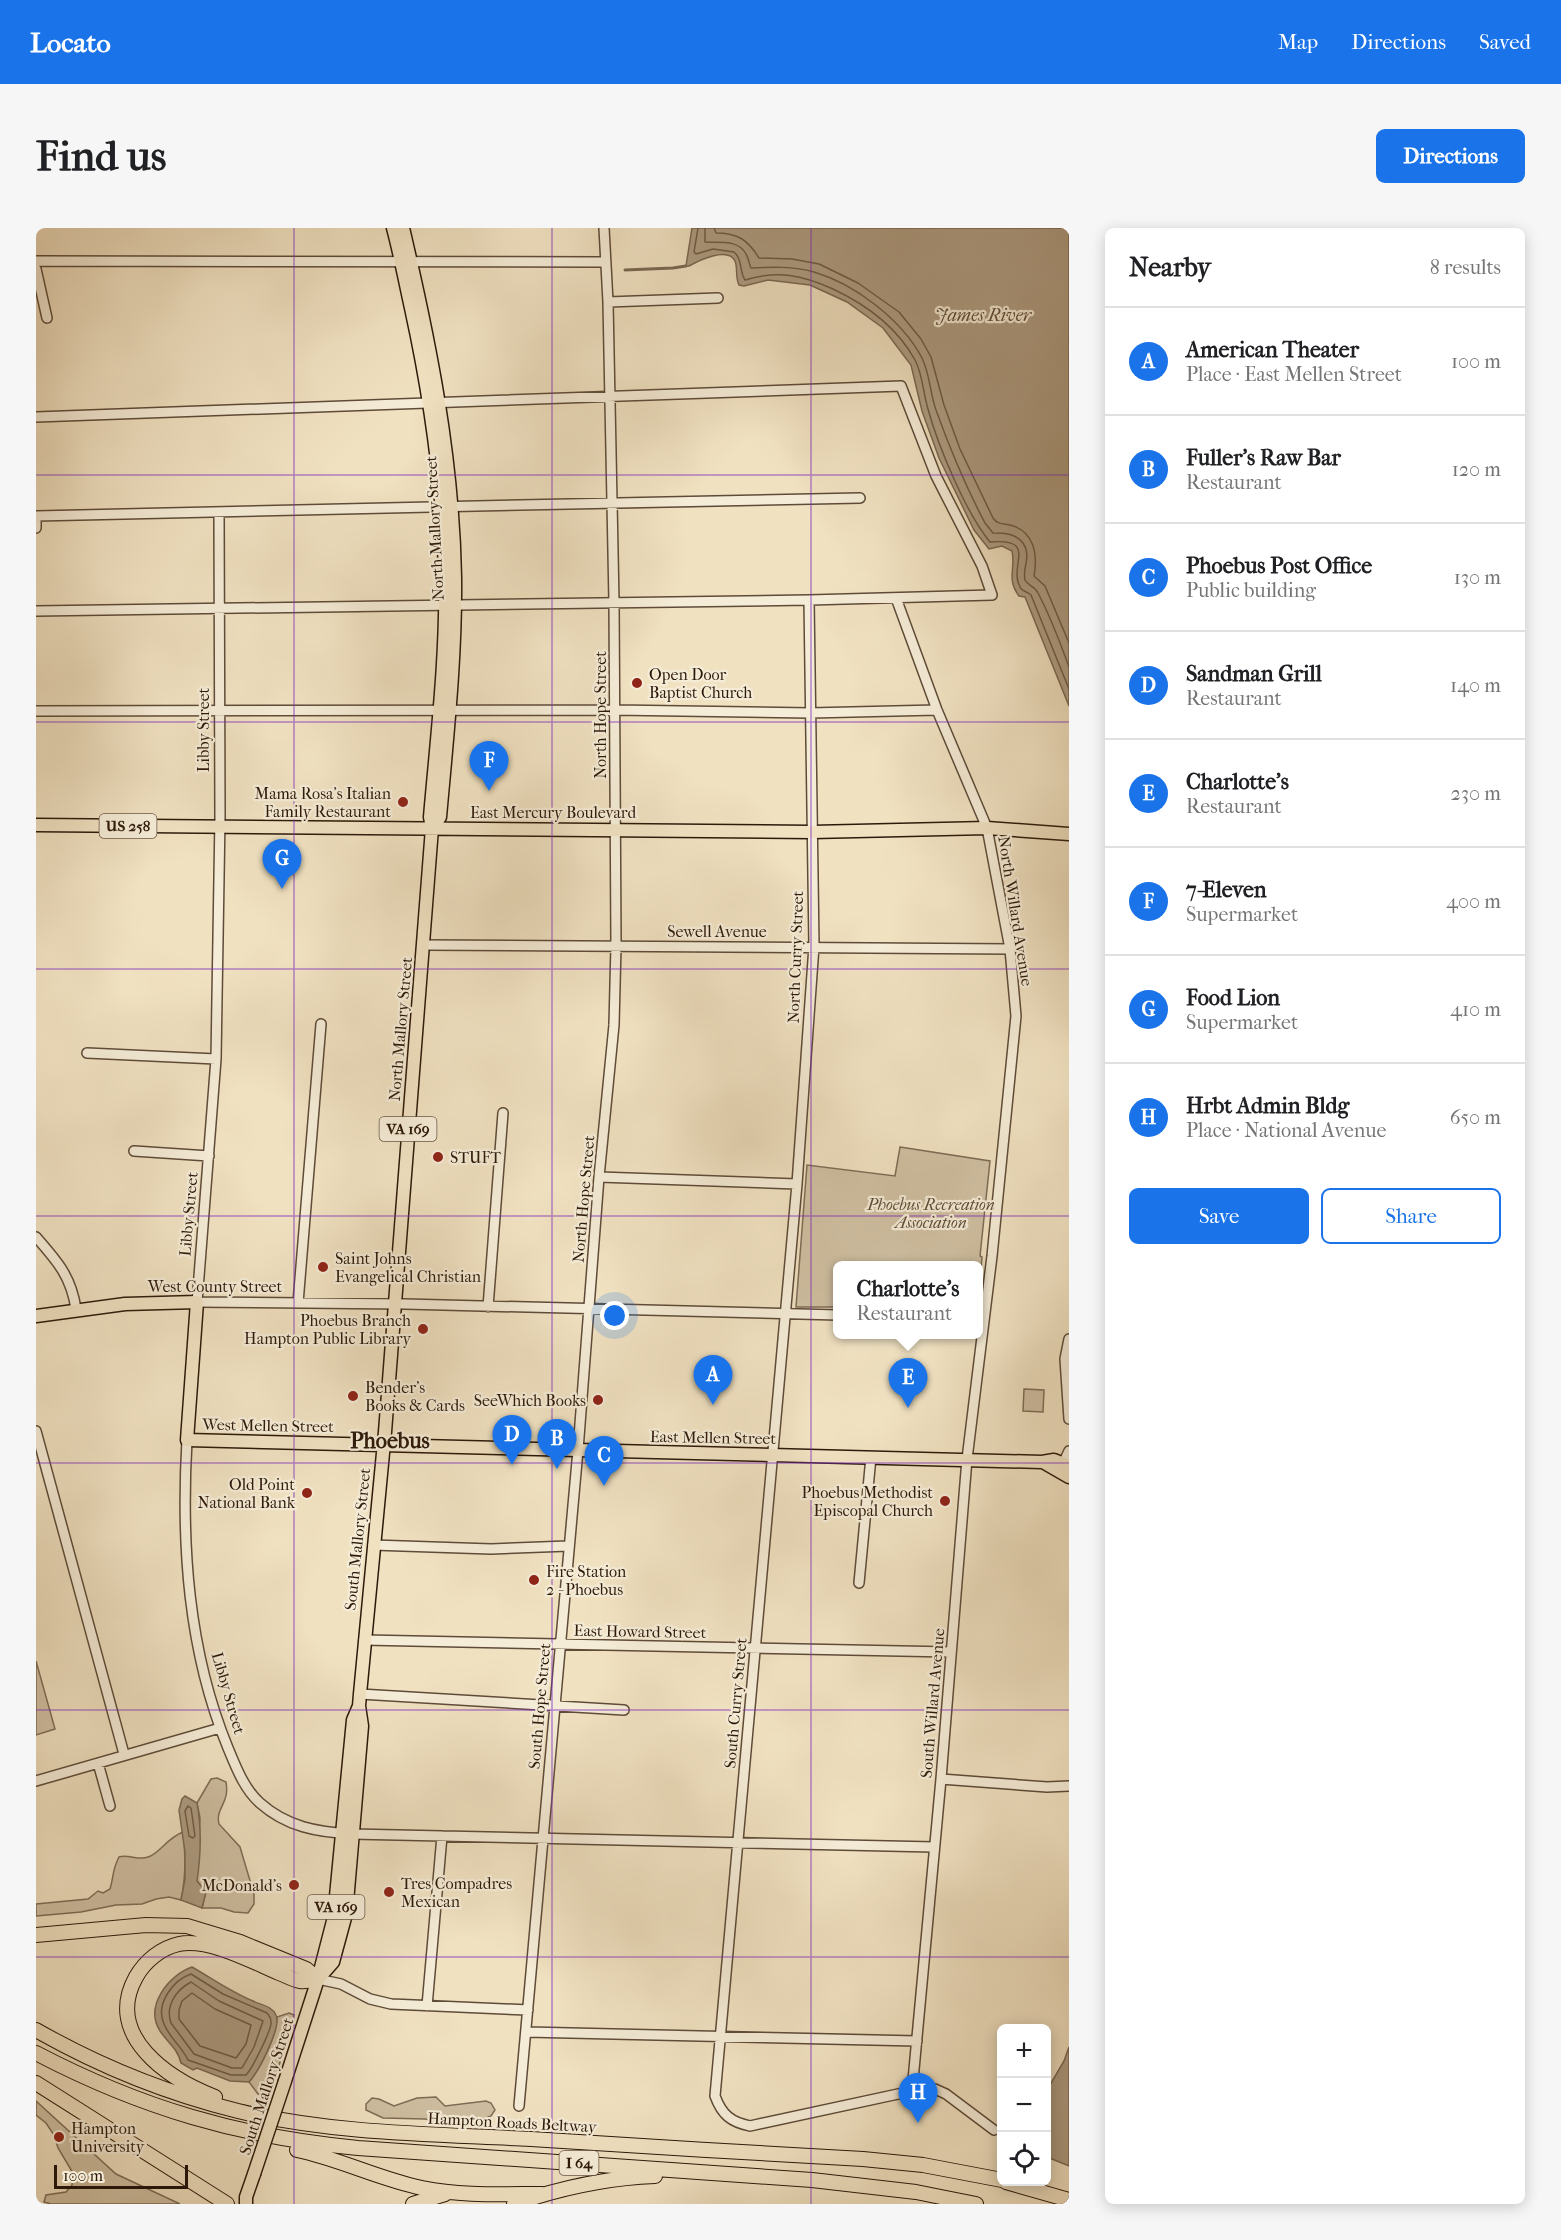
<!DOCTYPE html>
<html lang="en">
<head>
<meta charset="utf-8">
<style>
  body { margin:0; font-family:"IM FELL French Canon",serif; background:#f6f6f6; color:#202124 }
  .controls { position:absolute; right:18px; bottom:18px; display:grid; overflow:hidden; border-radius:9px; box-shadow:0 3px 15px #0003 }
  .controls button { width:54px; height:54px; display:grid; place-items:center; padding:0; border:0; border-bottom:2px solid #e0e0e0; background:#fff; color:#202124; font:30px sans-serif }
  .scale { position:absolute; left:18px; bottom:15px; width:134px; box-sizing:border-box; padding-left:6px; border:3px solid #2d190a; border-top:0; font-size:16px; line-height:21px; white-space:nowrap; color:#2d190a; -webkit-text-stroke:4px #f5ecd7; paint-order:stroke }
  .you { position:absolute; left:579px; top:1088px; width:21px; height:21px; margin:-15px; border:4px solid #fff; border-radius:50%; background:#1a73e8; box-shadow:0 0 0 9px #1a73e833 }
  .badge { display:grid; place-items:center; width:39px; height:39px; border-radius:50%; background:#1a73e8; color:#fff; font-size:20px; font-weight:700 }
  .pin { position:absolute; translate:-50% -50px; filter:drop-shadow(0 2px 3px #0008) }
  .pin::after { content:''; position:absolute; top:32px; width:21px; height:18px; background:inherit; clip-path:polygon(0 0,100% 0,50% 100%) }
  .popup { position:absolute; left:797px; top:1033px; width:150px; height:78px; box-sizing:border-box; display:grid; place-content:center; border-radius:9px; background:#fff; filter:drop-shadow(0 2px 4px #0005); font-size:20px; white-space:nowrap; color:#757577 }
  .popup b { font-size:22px; color:#202124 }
  .popup::after { content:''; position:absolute; left:50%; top:100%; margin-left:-12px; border:12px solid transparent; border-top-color:#fff }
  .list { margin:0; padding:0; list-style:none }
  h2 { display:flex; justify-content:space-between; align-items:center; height:78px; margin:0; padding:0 24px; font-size:26px }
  h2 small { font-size:20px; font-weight:400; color:#757577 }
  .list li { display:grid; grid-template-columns:39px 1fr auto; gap:18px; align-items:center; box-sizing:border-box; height:108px; padding:0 24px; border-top:2px solid #e0e0e0 }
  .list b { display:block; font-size:22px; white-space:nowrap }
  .list p { margin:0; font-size:20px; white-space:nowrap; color:#757577 }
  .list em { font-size:20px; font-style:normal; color:#757577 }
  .actions { display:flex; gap:12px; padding:18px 24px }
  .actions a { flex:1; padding:14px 0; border:2px solid #1a73e8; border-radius:9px; text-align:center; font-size:21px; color:#1a73e8 }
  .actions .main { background:#1a73e8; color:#fff }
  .icon { flex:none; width:33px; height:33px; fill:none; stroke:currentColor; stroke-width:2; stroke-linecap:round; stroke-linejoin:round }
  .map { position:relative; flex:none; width:1033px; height:1976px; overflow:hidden; border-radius:9px }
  header { display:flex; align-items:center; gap:36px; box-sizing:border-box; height:84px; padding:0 30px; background:#1a73e8; color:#fff }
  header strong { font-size:28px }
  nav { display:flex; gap:33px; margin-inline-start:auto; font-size:21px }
  .intro { display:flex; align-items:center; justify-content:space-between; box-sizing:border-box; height:144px; padding:0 36px }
  h1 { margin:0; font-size:42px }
  .button { padding:15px 27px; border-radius:9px; background:#1a73e8; color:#fff; font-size:21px; font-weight:700 }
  main { display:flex; gap:36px; padding:0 36px }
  aside { flex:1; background:#fff; border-radius:9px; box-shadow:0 3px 15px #0003 }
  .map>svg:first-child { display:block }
</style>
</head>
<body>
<header>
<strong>Locato</strong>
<nav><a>Map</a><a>Directions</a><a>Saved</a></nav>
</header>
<div class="intro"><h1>Find us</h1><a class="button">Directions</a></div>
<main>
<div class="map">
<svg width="1033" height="1976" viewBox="0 0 1033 1976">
  <rect width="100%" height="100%" fill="#f0e1c1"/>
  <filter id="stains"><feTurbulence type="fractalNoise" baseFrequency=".00333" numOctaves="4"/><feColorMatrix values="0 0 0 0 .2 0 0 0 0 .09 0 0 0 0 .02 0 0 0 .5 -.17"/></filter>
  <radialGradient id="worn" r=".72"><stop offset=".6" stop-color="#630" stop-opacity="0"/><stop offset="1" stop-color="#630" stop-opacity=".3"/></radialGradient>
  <path fill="#cfbfa2" stroke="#7e6c56" stroke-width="1.5" d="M864,919L954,933L944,1028L946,1029L943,1065L942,1038H802L801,1079H760L771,937L859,948Z
    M988,1161L1008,1162L1007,1184L987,1183Z
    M0,1433L19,1501L0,1507Z
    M181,1550L190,1554C194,1576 179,1580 183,1596L204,1619L218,1666V1676L212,1685L198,1684L185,1680H166L170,1664L161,1653L164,1590L161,1575L175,1551Z
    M147,1604C150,1628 150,1649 145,1672L133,1669L120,1671L106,1676L80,1677L45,1684L0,1688V1676L52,1671L62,1663L67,1665L74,1661C78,1648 76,1642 83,1629C93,1626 102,1633 112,1629C123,1626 131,1610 147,1604Z
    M253,1785L258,1787L242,1841L229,1867L222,1866L213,1854C225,1840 241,1807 241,1789Z
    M400,1869L409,1878L450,1873L455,1875L459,1882L455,1888L445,1892L402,1894L389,1891L347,1890L330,1882V1876L336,1870L343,1871L358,1878L381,1870Z
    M0,1873L80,1946L144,1976H15L8,1974L10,1967L30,1964L36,1957L37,1945L22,1920L18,1907L10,1895L0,1887Z"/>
  <path fill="#ae9d83" stroke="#7a6853" stroke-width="1.5" d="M656,0H1033V478L989,369L983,368C970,351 980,340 976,323L966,318L953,321L938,302L903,230L886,183L875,137L847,100L811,74L774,57L732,52L708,58L703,57C699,49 702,40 699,33C692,18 662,33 653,38H650Z
    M149,1568L161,1575C166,1602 165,1626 161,1653L170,1664L166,1680L145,1672L149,1651V1624L143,1582L146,1571Z
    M156,1739C177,1751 195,1764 217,1773C225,1777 236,1778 240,1787C246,1799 222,1844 213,1854L194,1853L161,1840L157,1842L145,1835C142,1821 132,1815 124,1803C108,1778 133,1747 156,1739Z
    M1033,1819V1938L1011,1929V1862L1028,1833Z"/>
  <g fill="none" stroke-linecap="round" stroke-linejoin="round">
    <path stroke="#6e5b46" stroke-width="1.5" d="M662,0L658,24L660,26L677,21L698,24C707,32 703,43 709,52C742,42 766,47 797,61C831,77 861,99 879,132C887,147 887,165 892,181C902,218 930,285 954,314C1003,310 972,337 984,359C986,364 991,363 995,367L1033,461
      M669,0V14C683,15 702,11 710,26C713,31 713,36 715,40C736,39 757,38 778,44C819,56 866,92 886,130C894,146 894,166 900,182C914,221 930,259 949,295L957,305C968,305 979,305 987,315C996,328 986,340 989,352C992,358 999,358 1002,365C1014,388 1024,414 1033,439
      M678,0L680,5C702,5 712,12 723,30L756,31L783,36L822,55L863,84L885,111L895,129L908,177L924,221L957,290C962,297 966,295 974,297C998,303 1002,326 998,348L1009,358L1033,415
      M152,1578L155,1580L159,1608L157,1610L153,1608L149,1583Z
      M155,1746L187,1766L231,1785C234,1789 235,1789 235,1794C236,1801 216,1841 210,1847H195L152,1832C146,1819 133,1809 128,1796C119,1776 137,1752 155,1746Z
      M155,1754L183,1773L227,1793L218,1819L206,1840H196L158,1826L135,1795C129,1778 140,1762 155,1754Z
      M156,1765L179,1781L215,1797L210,1816L200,1830L164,1818L143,1791V1782L146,1773Z"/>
    <path stroke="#7a6853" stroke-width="3" d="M589,42L637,40L650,38"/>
    <g stroke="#5e4b38" stroke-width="12">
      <path id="minor" d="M0,33L568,34
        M0,41L11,90
        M572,74L682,70
        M0,189L865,158L900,248L946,338L956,367L773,372L0,383
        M183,285L184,589L180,831L161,1074L369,1076L802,1087
        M0,300V288C275,283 549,274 824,270
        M860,370L901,482L951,600L974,721L980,788L956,1028L931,1231L905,1551L876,1863
        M773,372L778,718L761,956L679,1868C686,1887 695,1894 714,1898L876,1863L899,1861L910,1866L958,1902
        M0,483L579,482L774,485L901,482
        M388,717L974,721
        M51,825L180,831
        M98,923L173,928
        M563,949L761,956
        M0,1009C21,1033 35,1048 40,1081
        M262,1075L285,796
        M452,1079L467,885
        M1033,1111L1029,1131L1033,1191
        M0,1203L88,1526
        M151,1212C145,1316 152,1423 192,1520C200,1539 208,1561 224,1575C251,1599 281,1604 316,1606L898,1619
        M1025,1240L1033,1223
        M337,1317L455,1321L532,1318
        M823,1355L835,1229
        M328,1412L915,1424
        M324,1466L588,1482
        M62,1535L74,1578
        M905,1551L1011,1559L1033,1558
        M0,1553L184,1500
        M282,1751L305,1756L334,1771L355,1776L492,1782
        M391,1778L406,1608
        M491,1804L881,1813
        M483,1878L542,1222L563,949L578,797L580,717L578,374L572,74L568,0"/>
    </g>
    <g stroke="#2d190a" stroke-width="15">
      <path id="major" d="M367,0C394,115 417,230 419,349C420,429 411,510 404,589L396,600
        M0,597L776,604L951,600L1033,606
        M0,1088L89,1076L161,1074L151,1212L1006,1234L1018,1232L1033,1238
        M1007,1234L1033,1249
        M282,1751L297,1734L310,1686L326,1498L323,1478L324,1466L349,1204L396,600L394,589C401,508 411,426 409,345C407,255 394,167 375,80C369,53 364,26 357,0
        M249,1853L282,1751L298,1689L317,1492L323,1478
        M210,1976V1969L218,1946"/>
    </g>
    <g stroke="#2d190a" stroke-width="16">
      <path id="highway" d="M0,1707L110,1697L151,1698L204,1714L270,1741L282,1751
        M0,1802C65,1839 129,1865 202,1883C297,1906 398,1906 495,1911C606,1918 716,1925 827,1931L887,1937L966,1952
        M0,1825C105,1880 204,1909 322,1920L776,1952L880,1964L940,1976
        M0,1855L191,1976
        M179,1869C133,1851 67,1808 100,1749C109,1733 125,1720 143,1716C173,1710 215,1733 243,1745C249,1747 257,1752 264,1753C270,1754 277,1752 282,1751
        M261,1922C304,1931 343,1951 386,1960C425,1968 466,1966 506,1966
        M970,1954L1033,1972
        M377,1976L409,1966
        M478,1976C524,1960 569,1950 619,1948"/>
    </g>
    <use href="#minor" stroke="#f5ecd7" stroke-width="9"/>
    <use href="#major" stroke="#f0e1c1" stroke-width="12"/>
    <use href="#highway" stroke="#f0e1c1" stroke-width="14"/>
    <g stroke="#2d190a" stroke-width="15" stroke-linecap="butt">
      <path id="major-bridge" d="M218,1946L249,1853"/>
    </g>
    <use href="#major-bridge" stroke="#f0e1c1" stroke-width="12"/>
  </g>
  <path fill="none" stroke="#7b2cbf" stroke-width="1.5" stroke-opacity="0.55" d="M258,0V1976M516,0V1976M775,0V1976M0,247H1033M0,494H1033M0,741H1033M0,988H1033M0,1235H1033M0,1482H1033M0,1729H1033"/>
  <g fill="#8f2418" stroke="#f5ecd7" stroke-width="2">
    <circle cx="601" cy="455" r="6"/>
    <circle cx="367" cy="574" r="6"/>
    <circle cx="402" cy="929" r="6"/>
    <circle cx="287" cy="1039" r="6"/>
    <circle cx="387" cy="1101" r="6"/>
    <circle cx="317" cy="1168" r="6"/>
    <circle cx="562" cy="1172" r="6"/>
    <circle cx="271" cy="1265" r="6"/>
    <circle cx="909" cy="1273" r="6"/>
    <circle cx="498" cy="1352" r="6"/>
    <circle cx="258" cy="1657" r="6"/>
    <circle cx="353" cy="1664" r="6"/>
    <circle cx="23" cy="1909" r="6"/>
  </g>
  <g text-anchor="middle" stroke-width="4.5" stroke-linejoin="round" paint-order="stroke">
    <g fill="#f5ecd7" stroke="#695848" stroke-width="1.5">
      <rect x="63.5" y="586" width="57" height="24" rx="4.5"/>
      <rect x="343.5" y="889" width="57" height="24" rx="4.5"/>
      <rect x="271.5" y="1667" width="57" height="24" rx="4.5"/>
      <rect x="523.5" y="1923" width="39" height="24" rx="4.5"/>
    </g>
    <g font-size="15" font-weight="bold" fill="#2d190a">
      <text x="92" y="603">US 258</text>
      <text x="372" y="906">VA 169</text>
      <text x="300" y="1684">VA 169</text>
      <text x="543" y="1940">I 64</text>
    </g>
    <g font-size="16" fill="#2d190a" stroke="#f5ecd7">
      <text transform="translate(398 300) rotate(-93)" y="6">North Mallory Street</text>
      <text transform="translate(564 487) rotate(-90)" y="6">North Hope Street</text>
      <text transform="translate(167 502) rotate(-90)" y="6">Libby Street</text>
      <text x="517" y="590">East Mercury Boulevard</text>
      <text transform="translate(980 683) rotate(81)" y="6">North Willard Avenue</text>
      <text x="681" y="709">Sewell Avenue</text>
      <text transform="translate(759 729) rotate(-88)" y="6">North Curry Street</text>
      <text transform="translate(364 801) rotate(-85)" y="6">North Mallory Street</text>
      <text transform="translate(547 971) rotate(-85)" y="6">North Hope Street</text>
      <text transform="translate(152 986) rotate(-85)" y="6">Libby Street</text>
      <text x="179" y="1064">West County Street</text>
      <text transform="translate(232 1197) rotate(1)" y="6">West Mellen Street</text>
      <text transform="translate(677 1209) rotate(1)" y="6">East Mellen Street</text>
      <text transform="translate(321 1311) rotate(-84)" y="6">South Mallory Street</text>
      <text transform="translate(604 1403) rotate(1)" y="6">East Howard Street</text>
      <text transform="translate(193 1465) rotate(74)" y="6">Libby Street</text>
      <text transform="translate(699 1475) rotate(-85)" y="6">South Curry Street</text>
      <text transform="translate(896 1475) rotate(-85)" y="6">South Willard Avenue</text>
      <text transform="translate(503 1478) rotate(-85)" y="6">South Hope Street</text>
      <text transform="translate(230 1858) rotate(-72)" y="6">South Mallory Street</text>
      <text transform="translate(476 1894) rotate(3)" y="6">Hampton Roads Beltway</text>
    </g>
    <g font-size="16" fill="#2d190a" stroke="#f5ecd7" text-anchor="start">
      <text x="613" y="452">Open Door<tspan x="613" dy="18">Baptist Church</tspan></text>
      <text x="355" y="571" text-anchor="end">Mama Rosa's Italian<tspan x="355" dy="18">Family Restaurant</tspan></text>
      <text x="414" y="935">STUFT</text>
      <text x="299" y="1036">Saint Johns<tspan x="299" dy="18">Evangelical Christian</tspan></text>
      <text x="375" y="1098" text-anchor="end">Phoebus Branch<tspan x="375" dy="18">Hampton Public Library</tspan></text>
      <text x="329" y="1165">Bender's<tspan x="329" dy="18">Books &amp; Cards</tspan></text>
      <text x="550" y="1178" text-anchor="end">SeeWhich Books</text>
      <text x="259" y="1262" text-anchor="end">Old Point<tspan x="259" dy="18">National Bank</tspan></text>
      <text x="897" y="1270" text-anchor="end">Phoebus Methodist<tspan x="897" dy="18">Episcopal Church</tspan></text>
      <text x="510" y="1349">Fire Station<tspan x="510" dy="18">2 - Phoebus</tspan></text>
      <text x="365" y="1661">Tres Compadres<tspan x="365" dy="18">Mexican</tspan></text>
      <text x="246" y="1663" text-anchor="end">McDonald's</text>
      <text x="35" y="1906">Hampton<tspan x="35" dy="18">University</tspan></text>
    </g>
    <g font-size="16" font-style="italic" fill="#5e4b38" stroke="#f5ecd7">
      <text x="895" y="982">Phoebus Recreation<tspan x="895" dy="18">Association</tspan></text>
    </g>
    <g font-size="18" font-style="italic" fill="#614e3a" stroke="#f5ecd7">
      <text x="947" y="93">James River</text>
    </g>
    <g font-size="22" font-weight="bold" fill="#2d190a" stroke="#f5ecd7">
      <text x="354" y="1220">Phoebus</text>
    </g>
  </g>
  <rect width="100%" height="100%" filter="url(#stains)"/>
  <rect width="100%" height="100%" fill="url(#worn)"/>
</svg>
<div class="controls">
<button>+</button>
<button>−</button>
<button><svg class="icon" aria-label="locate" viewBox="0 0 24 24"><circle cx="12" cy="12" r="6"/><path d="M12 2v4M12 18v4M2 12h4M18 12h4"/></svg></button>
</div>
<div class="scale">100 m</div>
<div class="you"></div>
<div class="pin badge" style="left:677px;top:1177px">A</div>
<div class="pin badge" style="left:521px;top:1241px">B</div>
<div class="pin badge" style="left:568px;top:1258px">C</div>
<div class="pin badge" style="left:476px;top:1237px">D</div>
<div class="pin badge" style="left:872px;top:1180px">E</div>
<div class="popup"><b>Charlotte's</b>Restaurant</div>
<div class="pin badge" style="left:453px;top:563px">F</div>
<div class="pin badge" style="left:246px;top:661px">G</div>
<div class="pin badge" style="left:882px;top:1895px">H</div>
</div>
<aside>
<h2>Nearby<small>8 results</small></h2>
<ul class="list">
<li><span class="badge">A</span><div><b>American Theater</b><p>Place · East Mellen Street</p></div><em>100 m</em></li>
<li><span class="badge">B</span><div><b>Fuller's Raw Bar</b><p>Restaurant</p></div><em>120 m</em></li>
<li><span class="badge">C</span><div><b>Phoebus Post Office</b><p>Public building</p></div><em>130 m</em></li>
<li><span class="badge">D</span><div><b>Sandman Grill</b><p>Restaurant</p></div><em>140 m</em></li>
<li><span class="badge">E</span><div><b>Charlotte's</b><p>Restaurant</p></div><em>230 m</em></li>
<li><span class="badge">F</span><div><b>7-Eleven</b><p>Supermarket</p></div><em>400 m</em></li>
<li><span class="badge">G</span><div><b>Food Lion</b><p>Supermarket</p></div><em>410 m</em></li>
<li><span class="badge">H</span><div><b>Hrbt Admin Bldg</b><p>Place · National Avenue</p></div><em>650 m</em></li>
</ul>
<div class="actions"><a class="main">Save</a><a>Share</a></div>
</aside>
</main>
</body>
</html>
